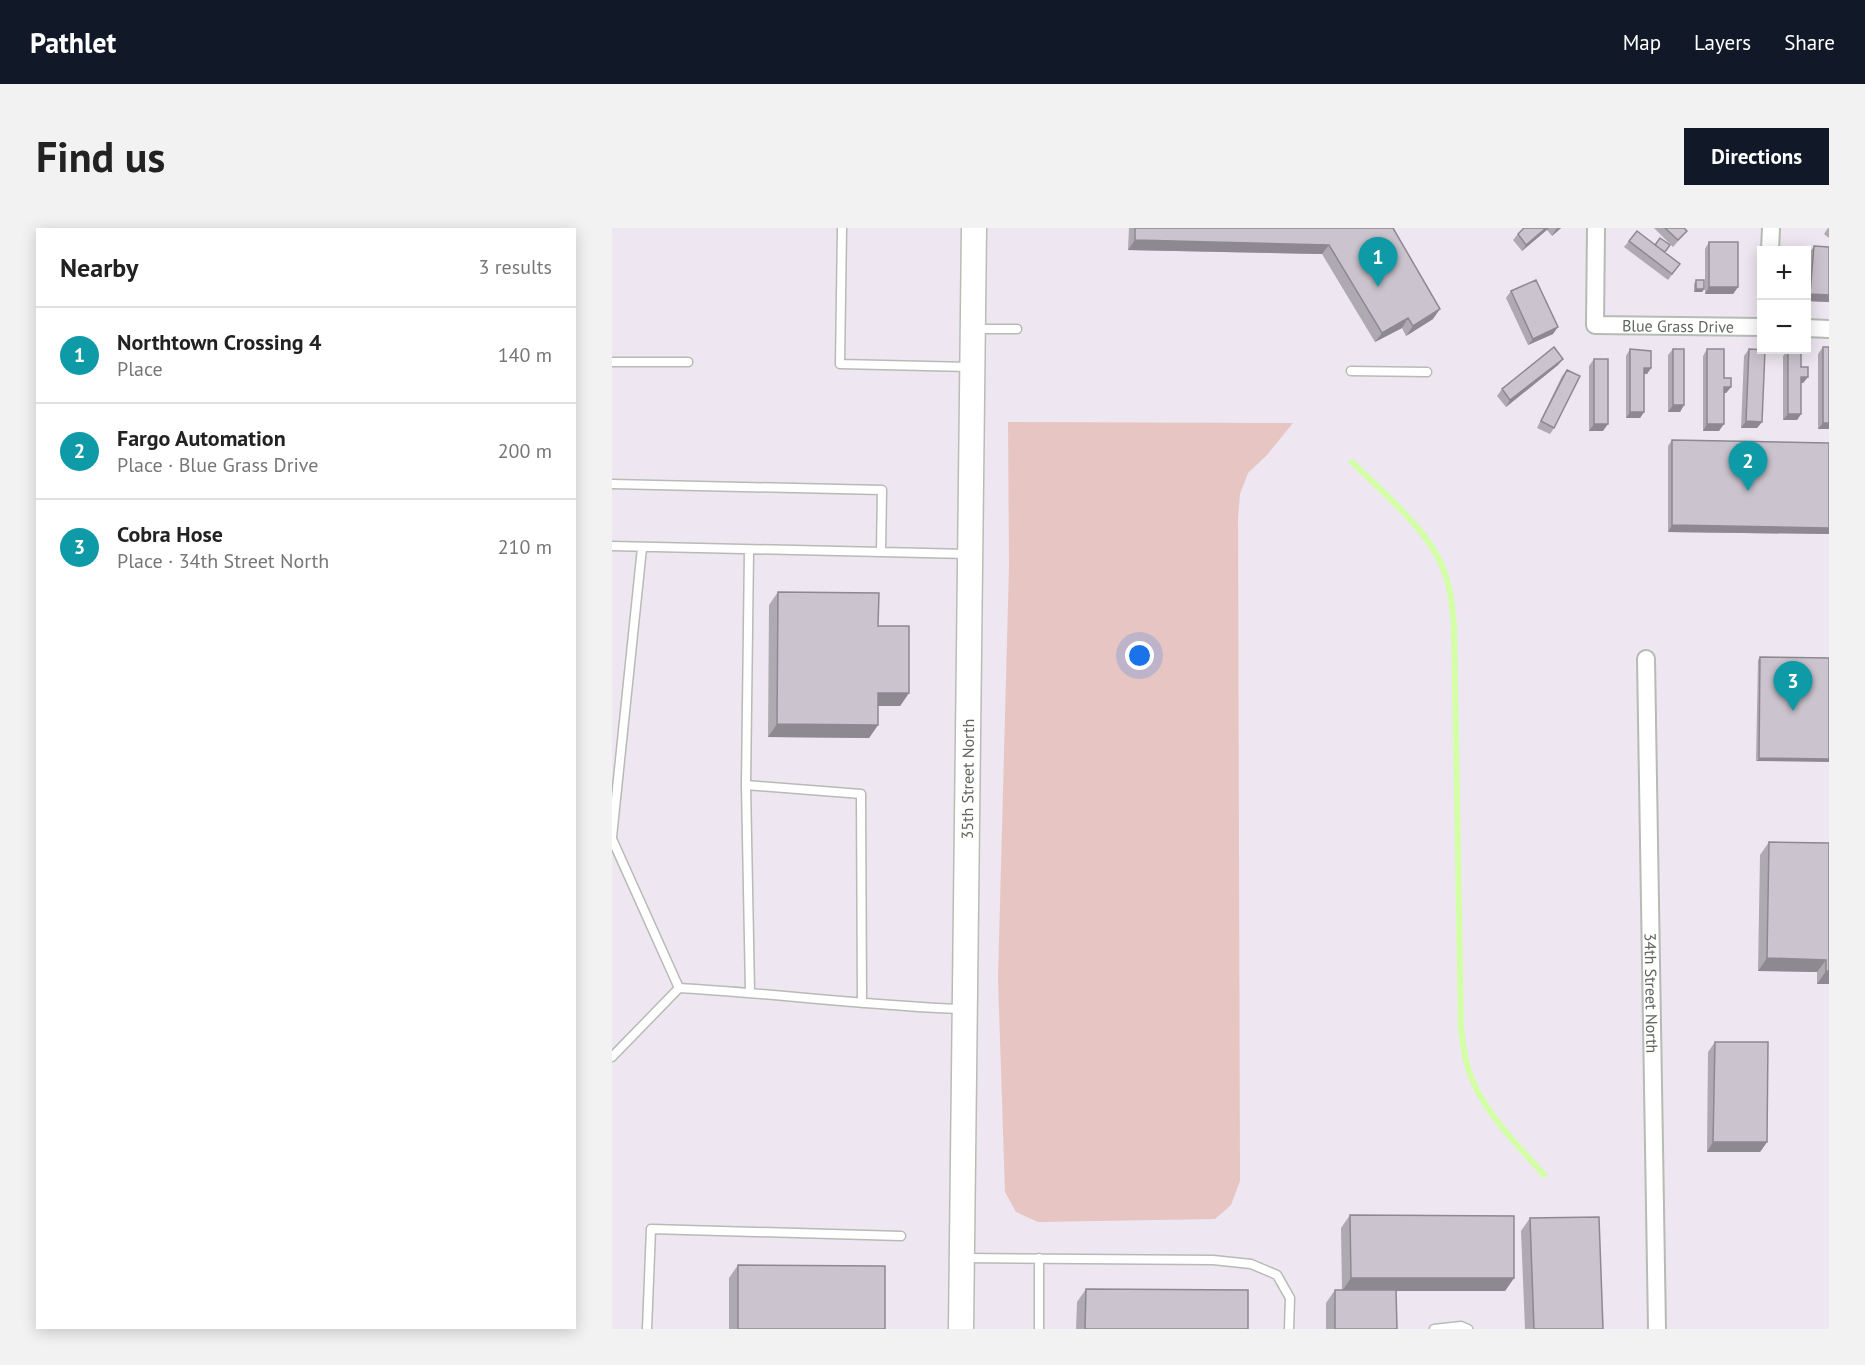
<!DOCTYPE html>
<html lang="en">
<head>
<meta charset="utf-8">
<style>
  body { margin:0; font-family:"PT Sans",sans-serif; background:#f2f2f2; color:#222 }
  .controls { position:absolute; right:18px; top:18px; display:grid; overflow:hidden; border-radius:0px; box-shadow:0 3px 15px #0003 }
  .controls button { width:54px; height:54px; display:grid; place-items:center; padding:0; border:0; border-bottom:2px solid #e0e0e0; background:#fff; color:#222; font:30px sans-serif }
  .you { position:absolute; left:528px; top:428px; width:21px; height:21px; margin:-15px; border:4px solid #fff; border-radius:50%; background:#1a73e8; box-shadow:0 0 0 9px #1a73e833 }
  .badge { display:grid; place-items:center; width:39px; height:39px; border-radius:50%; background:#111827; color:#fff; font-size:20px; font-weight:700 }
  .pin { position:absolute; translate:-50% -50px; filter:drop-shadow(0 2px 3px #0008) }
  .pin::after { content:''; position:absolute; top:32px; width:21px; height:18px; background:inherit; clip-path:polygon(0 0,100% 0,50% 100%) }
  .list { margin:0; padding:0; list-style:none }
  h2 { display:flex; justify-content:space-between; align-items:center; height:78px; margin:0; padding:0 24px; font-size:26px }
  h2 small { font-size:20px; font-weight:400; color:#767676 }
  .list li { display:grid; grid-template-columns:39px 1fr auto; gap:18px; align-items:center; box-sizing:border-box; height:96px; padding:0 24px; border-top:2px solid #e0e0e0 }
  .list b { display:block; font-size:22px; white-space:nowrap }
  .list p { margin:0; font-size:20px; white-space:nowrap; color:#767676 }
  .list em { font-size:20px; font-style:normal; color:#767676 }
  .map { position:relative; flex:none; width:1217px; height:1101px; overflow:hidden; border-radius:0px }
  header { display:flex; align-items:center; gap:36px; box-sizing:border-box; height:84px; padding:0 30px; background:#111827; color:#fff }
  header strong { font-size:28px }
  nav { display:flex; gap:33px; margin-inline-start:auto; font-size:21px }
  .intro { display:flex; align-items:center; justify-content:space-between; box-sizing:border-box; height:144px; padding:0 36px }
  h1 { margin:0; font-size:42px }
  .button { padding:15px 27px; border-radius:0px; background:#111827; color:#fff; font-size:21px; font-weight:700 }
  main { display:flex; gap:36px; padding:0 36px }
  aside { flex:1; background:#fff; border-radius:0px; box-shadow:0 3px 15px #0003 }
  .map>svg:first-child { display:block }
</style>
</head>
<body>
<header>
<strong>Pathlet</strong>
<nav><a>Map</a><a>Layers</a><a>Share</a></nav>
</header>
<div class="intro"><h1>Find us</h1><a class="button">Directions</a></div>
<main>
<aside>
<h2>Nearby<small>3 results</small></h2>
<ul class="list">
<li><span class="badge" style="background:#0f9aa8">1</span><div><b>Northtown Crossing 4</b><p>Place</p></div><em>140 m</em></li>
<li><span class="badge" style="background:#0f9aa8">2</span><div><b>Fargo Automation</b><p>Place · Blue Grass Drive</p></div><em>200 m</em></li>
<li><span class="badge" style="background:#0f9aa8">3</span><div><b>Cobra Hose</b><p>Place · 34th Street North</p></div><em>210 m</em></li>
</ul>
</aside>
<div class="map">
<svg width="1217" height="1101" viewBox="0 0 1217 1101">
  <rect width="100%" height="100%" fill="#eee6f0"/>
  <path fill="#e7c5c3" d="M396,194L681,195L655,227L636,245L628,266L626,290L628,953L619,977L603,991L426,994L404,984L393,964L386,751L397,338Z"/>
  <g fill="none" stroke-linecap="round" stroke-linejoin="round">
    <path stroke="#d3ffa7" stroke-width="6" d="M740,234C770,264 818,303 832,343C839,361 840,379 842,398L849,800C851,816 852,831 858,846C871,884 906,917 932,947"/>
    <g stroke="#b6bbb3" stroke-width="11">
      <path id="lane" d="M230,0L228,136L358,139
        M362,101H405
        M0,134H76
        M739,143L815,144
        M0,256L270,262L269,324
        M0,318L356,326
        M134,557L137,322
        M0,609L30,320
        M0,611L67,760C161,765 255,778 350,781
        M138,764L134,557L249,566L250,775
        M0,829L67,760
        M353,1030L601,1032L639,1036L665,1047L678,1070L677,1101
        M427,1030V1101
        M35,1101L39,1001L289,1008
        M822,1101L849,1098L856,1101"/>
    </g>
    <g stroke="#b6bbb3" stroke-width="20">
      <g id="street">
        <path id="s1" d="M984,0L983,97L1150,99"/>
        <path d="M1158,22L1159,0"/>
        <path d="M1194,100L1217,101"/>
        <path id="s2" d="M1034,431L1045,1101"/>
      </g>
    </g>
    <g stroke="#b8bdb4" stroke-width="27">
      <g id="secondary">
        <path id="s3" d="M349,1101L362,0"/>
      </g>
    </g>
    <use href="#lane" stroke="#fff" stroke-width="8"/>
    <use href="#street" stroke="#fff" stroke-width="16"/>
    <use href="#secondary" stroke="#fff" stroke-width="24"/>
  </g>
  <path fill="#afa9b1" d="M517,0H781L821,91L794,108L790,100L763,114L710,26L516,22Z
    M912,0H949L940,8L935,2L910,23L901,12L906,6Z
    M1042,0H1072L1075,3L1061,19Z
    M1216,0H1217V10L1212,6Z
    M1025,3L1068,36L1056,52L1012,19Z
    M1097,14L1126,59L1121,66H1093V21Z
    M1202,18L1217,74L1194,73L1197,25Z
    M1084,52L1092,61L1090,64H1082V56Z
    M899,63L941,106L916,117L894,70Z
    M1211,119L1217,201H1206V126Z
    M1018,121L1039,140L1035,146H1032V184L1028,190H1014V128Z
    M1061,121L1072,177L1068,184H1056V127Z
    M1095,121L1112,150L1119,159L1114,165H1112L1107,203H1091V128Z
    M1137,121L1150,194L1145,200H1129L1132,128Z
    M1176,122L1196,149L1191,155H1189V186L1185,192H1171V128Z
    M951,131L946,137L894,179L885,168L890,161Z
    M982,131L991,203H977V138Z
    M955,142L942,200L938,206L925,200L950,148Z
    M1060,212L1217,215V306L1056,304V218Z
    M166,364L266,398L297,465L288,478H266V497L257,510L156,509L157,377Z
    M1148,429L1217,430L1144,533L1146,432Z
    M1157,614L1217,615V756H1205V744L1146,743L1148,627Z
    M1103,814L1155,914L1148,924H1095L1096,824Z
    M738,987L902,1050L893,1063H784L785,1101H714V1075L723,1062H730L729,1000Z
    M918,990L991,1101H913L909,1003Z
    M126,1037L273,1101H117V1050Z
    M474,1061L636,1101H464L465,1074Z"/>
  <path fill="#8e8990" d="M934,0H937L910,23L914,17Z
    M946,0H949L940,8L944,1Z
    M523,12L717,17L710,26L516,22Z
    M1097,59H1126L1121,66H1093Z
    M1084,61H1092L1090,64H1082Z
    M1198,66L1217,67V74L1194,73Z
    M828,81L821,91L794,108L801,98Z
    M796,90L790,100L763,114L770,105Z
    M946,99L941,106L916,117L921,111Z
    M951,131L946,137L894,179L898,172Z
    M1032,140H1039L1035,146H1028Z
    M1189,149H1196L1191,155H1185Z
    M1112,159H1119L1114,165H1107Z
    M1061,177H1072L1068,184H1056Z
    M1018,184H1032L1028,190H1014Z
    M1176,186H1189L1185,192H1171Z
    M1134,193L1150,194L1145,200H1129Z
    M1211,195H1217V201H1206Z
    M982,196H996L991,203H977Z
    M1095,196H1112L1107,203H1091Z
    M1060,297L1217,300V306L1056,304Z
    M266,465H297L288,478H257Z
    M165,496L266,497L257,510L156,509Z
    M1147,530L1217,531V534L1144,533Z
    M1155,730L1214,732L1205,744L1146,743Z
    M1214,743H1217V756H1205Z
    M1101,914H1155L1148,924H1095Z
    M739,1050H902L893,1063H730Z"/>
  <path fill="#cbc4ce" stroke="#8e8990" stroke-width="1.5" d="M523,0H781L828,81L801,98L796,90L770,105L717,17L523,12Z
    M912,0H934L914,17L906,6Z
    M1053,0H1072L1075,3L1066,12Z
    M1025,3L1068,36L1060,46L1017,13Z
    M1048,10L1058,17L1053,24L1043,17Z
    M1097,14H1126V59H1097Z
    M1202,18L1217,19V67L1198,66Z
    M924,52L946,99L921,111L899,63Z
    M1084,52H1092V61H1084Z
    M942,119L951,131L898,172L890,161Z
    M1211,119H1217V195H1211Z
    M1018,121L1039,123V140H1032V184H1018Z
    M1061,121H1072V177H1061Z
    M1095,121H1112V150H1119V159H1112V196H1095Z
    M1137,121L1153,122L1150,194L1134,193Z
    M1176,122H1189V139H1196V149H1189V186H1176Z
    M982,131H996V196H982Z
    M955,142L968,148L942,200L929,193Z
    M1060,212L1217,215V300L1060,297Z
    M166,364L267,365L266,398H297V465H266V497L165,496Z
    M1148,429L1217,430V531L1147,530Z
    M1157,614L1217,615V743H1214V732L1155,730Z
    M1103,814H1156L1155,914H1101Z
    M738,987L902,988V1050H739Z
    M987,989L991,1101H922L918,990Z
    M126,1037L273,1038V1101H126Z
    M474,1061L636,1062V1101H473Z
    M723,1062H784L785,1101H723Z"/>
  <g text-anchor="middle" stroke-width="5" stroke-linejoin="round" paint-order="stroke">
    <g font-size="16" fill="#61665d" stroke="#fff">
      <text dy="6" stroke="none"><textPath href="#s1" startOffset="180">Blue Grass Drive</textPath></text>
      <text dy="6" stroke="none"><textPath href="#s3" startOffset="550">35th Street North</textPath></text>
      <text dy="6" stroke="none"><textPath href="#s2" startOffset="334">34th Street North</textPath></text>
    </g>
  </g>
</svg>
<div class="controls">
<button>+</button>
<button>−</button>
</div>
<div class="you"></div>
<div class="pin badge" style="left:766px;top:59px;background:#0f9aa8">1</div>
<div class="pin badge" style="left:1136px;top:263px;background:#0f9aa8">2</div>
<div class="pin badge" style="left:1181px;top:483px;background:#0f9aa8">3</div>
</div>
</main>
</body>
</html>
